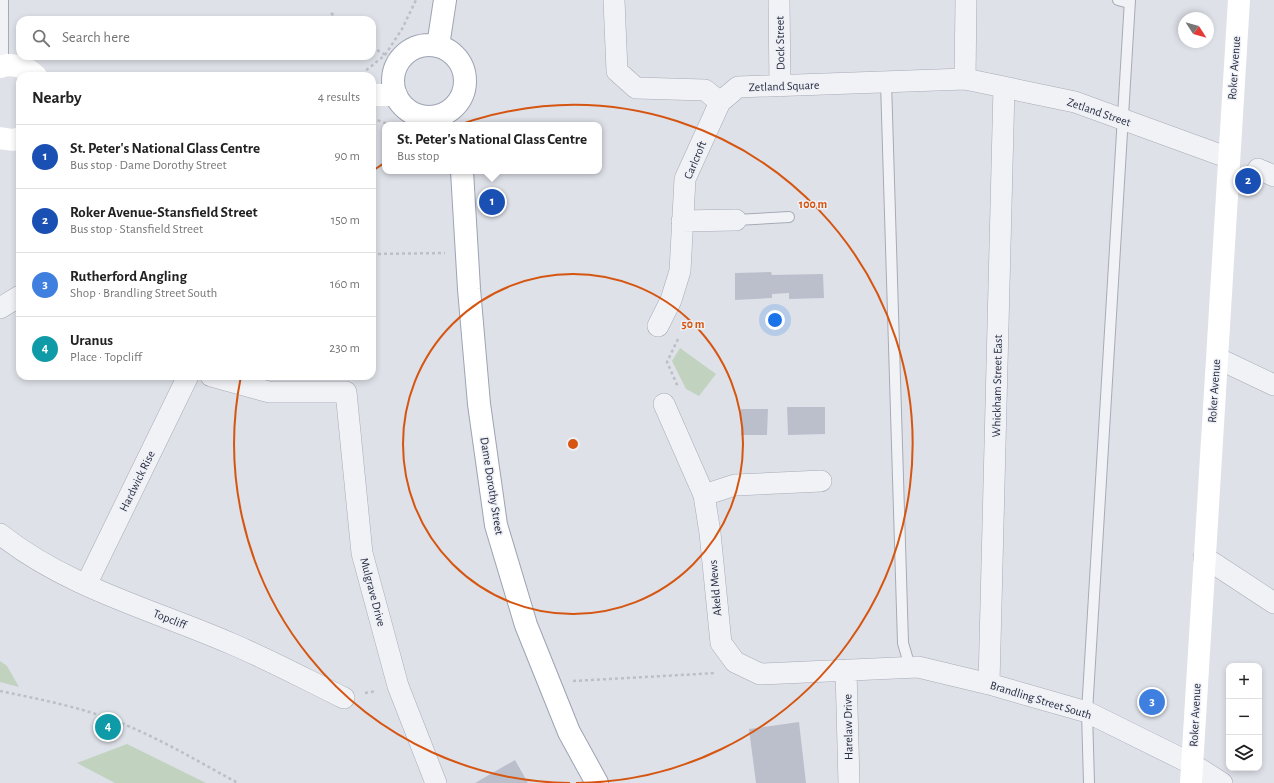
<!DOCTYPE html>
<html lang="en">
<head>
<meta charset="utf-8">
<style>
  body { margin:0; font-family:"Alegreya Sans",sans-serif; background:#f6f6f6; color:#222 }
  .controls { position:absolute; right:12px; bottom:12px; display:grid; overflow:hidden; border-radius:8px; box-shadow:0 2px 6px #0003 }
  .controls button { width:36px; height:36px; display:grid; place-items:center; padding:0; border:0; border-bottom:1px solid #e0e0e0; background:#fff; color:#222; font:20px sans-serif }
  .compass { position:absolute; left:1178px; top:12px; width:36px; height:36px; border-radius:50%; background:#fff; box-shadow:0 2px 6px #0003; rotate:126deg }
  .you { position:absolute; left:775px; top:320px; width:14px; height:14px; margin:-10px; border:3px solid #fff; border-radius:50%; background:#1a73e8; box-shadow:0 0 0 6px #1a73e833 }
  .badge { display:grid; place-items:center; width:26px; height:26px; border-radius:50%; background:#b45309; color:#fff; font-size:13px; font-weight:700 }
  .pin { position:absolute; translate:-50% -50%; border:2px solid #fff; box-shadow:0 1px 4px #0006 }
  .popup { position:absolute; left:382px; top:122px; width:220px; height:52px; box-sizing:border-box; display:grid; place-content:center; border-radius:8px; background:#fff; filter:drop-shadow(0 1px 3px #0005); font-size:13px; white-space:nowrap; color:#767676 }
  .popup b { font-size:15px; color:#222 }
  .popup::after { content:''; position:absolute; left:50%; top:100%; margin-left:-8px; border:8px solid transparent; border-top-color:#fff }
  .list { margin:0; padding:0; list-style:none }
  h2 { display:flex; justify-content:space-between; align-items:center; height:52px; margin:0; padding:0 16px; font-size:17px }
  h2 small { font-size:13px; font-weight:400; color:#767676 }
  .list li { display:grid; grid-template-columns:26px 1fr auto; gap:12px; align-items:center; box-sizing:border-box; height:64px; padding:0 16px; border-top:1px solid #e0e0e0 }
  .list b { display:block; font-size:15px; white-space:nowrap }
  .list p { margin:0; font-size:13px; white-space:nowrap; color:#767676 }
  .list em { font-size:13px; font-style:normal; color:#767676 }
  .icon { flex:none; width:22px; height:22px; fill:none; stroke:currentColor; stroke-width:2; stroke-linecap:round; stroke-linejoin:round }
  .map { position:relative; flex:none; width:1274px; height:783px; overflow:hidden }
  .search { position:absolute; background:#fff; box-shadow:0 2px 6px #0003; left:16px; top:16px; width:360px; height:44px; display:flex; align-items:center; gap:10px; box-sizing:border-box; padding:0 14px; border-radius:12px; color:#767676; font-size:15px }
  .panel { position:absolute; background:#fff; box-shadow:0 2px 6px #0003; left:16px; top:72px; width:360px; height:308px; border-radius:12px }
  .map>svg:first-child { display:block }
</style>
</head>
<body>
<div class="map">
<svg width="1274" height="783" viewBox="0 0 1274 783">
  <rect width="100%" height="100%" fill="#dee1e8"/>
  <path fill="#c1d2bf" d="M680,348L716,374L699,396L686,389L672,361Z
    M0,661L7,666L19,687L0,682Z
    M127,744L206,783H115L77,763Z"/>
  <path fill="#bbbfcb" d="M771,272L772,275L823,274L824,298L789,299V293L772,294V298L735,300V273Z
    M787,407H825V434L788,435Z
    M741,409H768L767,435H741Z
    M799,722L806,783H756L749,729Z
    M515,760L528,783H475Z"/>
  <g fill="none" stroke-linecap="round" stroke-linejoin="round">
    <g stroke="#a7abb6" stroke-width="12">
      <path id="lane" d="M3,0V66
        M1118,0L1129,3
        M886,82L903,643L910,667
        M736,220L789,217
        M1089,783L1087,712L1130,0"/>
    </g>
    <g stroke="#a7abb6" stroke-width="22">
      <path id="street" d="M614,0L617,71L636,88L705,90L720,102
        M779,0L780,86
        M965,79L966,0
        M1258,169L1274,176
        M682,221L736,220
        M0,308L20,296
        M658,326L671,300L680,271L685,179L720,102L738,87L965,79L1075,102L1229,158
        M1217,358L1274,385
        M211,376L269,392H346L362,553L398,686L436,783
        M664,404L704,495L710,533L721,643L735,662L760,674L918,667L989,684L1087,712L1192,764L1222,783
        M704,495L735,485L821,481
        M0,534C68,588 154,610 232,644C270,660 307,680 344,698
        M1204,557L1274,603
        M86,585L188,376
        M846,670L849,783
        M989,684L1004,87"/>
    </g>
    <g stroke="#9da3b4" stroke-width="24">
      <path id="primary" d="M393 81a36 36 0 1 1 72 0a36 36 0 1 1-72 0Z
        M438,46L445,0
        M462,171L469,289L479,404L496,525L526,625L569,732L597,783"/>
    </g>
    <path stroke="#bcbfc7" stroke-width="2.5" stroke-dasharray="3 3" stroke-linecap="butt" d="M331,13L339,20
      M372,47L399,63
      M365,75L364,72L385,55L402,29L416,0
      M372,118L390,125
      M372,254L445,253
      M678,339L667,362L678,387
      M573,681L716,673
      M0,691C38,699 76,706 113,720C156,736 197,761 238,783
      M365,693L376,691"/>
    <use href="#lane" stroke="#f1f2f6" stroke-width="10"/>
    <use href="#street" stroke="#f1f2f6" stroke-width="21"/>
    <path stroke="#fff" stroke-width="22" d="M0,67C12,62 28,68 36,76
      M372,95H396
      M0,138L13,140L20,138
      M1191,783L1239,0"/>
    <use href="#primary" stroke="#fff" stroke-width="22"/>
  </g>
  <g fill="none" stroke="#d55511" stroke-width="2">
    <circle cx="573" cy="444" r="170"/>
    <path d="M570 783A339 339 0 0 1 241 376M374 170A339 339 0 1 1 576 783"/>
  </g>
  <g text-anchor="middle" stroke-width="3" stroke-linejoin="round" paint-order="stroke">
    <g font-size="12" fill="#272d40" stroke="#eef0f6">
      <text transform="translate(780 43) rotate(-91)" y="4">Dock Street</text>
      <text transform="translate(1234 68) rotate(-86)" y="4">Roker Avenue</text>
      <text transform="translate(784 86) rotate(-2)" y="4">Zetland Square</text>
      <text transform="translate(1099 112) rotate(19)" y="4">Zetland Street</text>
      <text transform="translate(695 160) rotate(-67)" y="4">Carlcroft</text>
      <text transform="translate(997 386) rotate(-89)" y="4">Whickham Street East</text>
      <text transform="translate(1214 391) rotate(-86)" y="4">Roker Avenue</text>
      <text transform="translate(137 481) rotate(-64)" y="4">Hardwick Rise</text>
      <text transform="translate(492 486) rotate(81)" y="4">Dame Dorothy Street</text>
      <text transform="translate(715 588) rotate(-95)" y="4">Akeld Mews</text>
      <text transform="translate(373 592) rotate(75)" y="4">Mulgrave Drive</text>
      <text transform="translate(170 619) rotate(22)" y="4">Topcliff</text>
      <text transform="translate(1041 700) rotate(17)" y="4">Brandling Street South</text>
      <text transform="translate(1195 715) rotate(-87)" y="4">Roker Avenue</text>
      <text transform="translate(848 727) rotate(-91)" y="4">Harelaw Drive</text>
    </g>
  </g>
  <circle cx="573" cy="444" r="6" fill="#d55511" stroke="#eef0f6" stroke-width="2"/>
  <g font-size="12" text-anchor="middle" font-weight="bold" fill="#d55511" stroke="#eef0f6" stroke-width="3" stroke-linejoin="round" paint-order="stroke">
    <text x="813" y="208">100 m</text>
    <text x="693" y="328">50 m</text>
  </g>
</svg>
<div class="controls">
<button>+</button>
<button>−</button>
<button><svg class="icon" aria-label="layers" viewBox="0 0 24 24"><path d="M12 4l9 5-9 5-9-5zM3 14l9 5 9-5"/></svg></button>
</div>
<svg class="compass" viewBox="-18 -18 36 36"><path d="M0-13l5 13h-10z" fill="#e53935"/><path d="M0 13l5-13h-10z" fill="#767676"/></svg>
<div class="you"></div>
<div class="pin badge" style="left:492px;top:202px;background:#1a4fb4">1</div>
<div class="popup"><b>St. Peter's National Glass Centre</b>Bus stop</div>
<div class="pin badge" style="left:1248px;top:181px;background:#1a4fb4">2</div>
<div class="pin badge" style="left:1152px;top:702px;background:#3f7fe0">3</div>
<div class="pin badge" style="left:108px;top:727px;background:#0f9aa8">4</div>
<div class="search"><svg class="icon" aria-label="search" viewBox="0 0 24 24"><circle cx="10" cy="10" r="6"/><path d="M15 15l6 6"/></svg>Search here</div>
<section class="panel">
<h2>Nearby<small>4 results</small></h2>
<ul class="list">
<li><span class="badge" style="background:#1a4fb4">1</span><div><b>St. Peter's National Glass Centre</b><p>Bus stop · Dame Dorothy Street</p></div><em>90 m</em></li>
<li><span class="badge" style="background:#1a4fb4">2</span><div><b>Roker Avenue-Stansfield Street</b><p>Bus stop · Stansfield Street</p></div><em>150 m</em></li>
<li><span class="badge" style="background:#3f7fe0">3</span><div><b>Rutherford Angling</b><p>Shop · Brandling Street South</p></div><em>160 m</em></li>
<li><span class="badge" style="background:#0f9aa8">4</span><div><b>Uranus</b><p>Place · Topcliff</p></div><em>230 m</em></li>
</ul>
</section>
</div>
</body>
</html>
